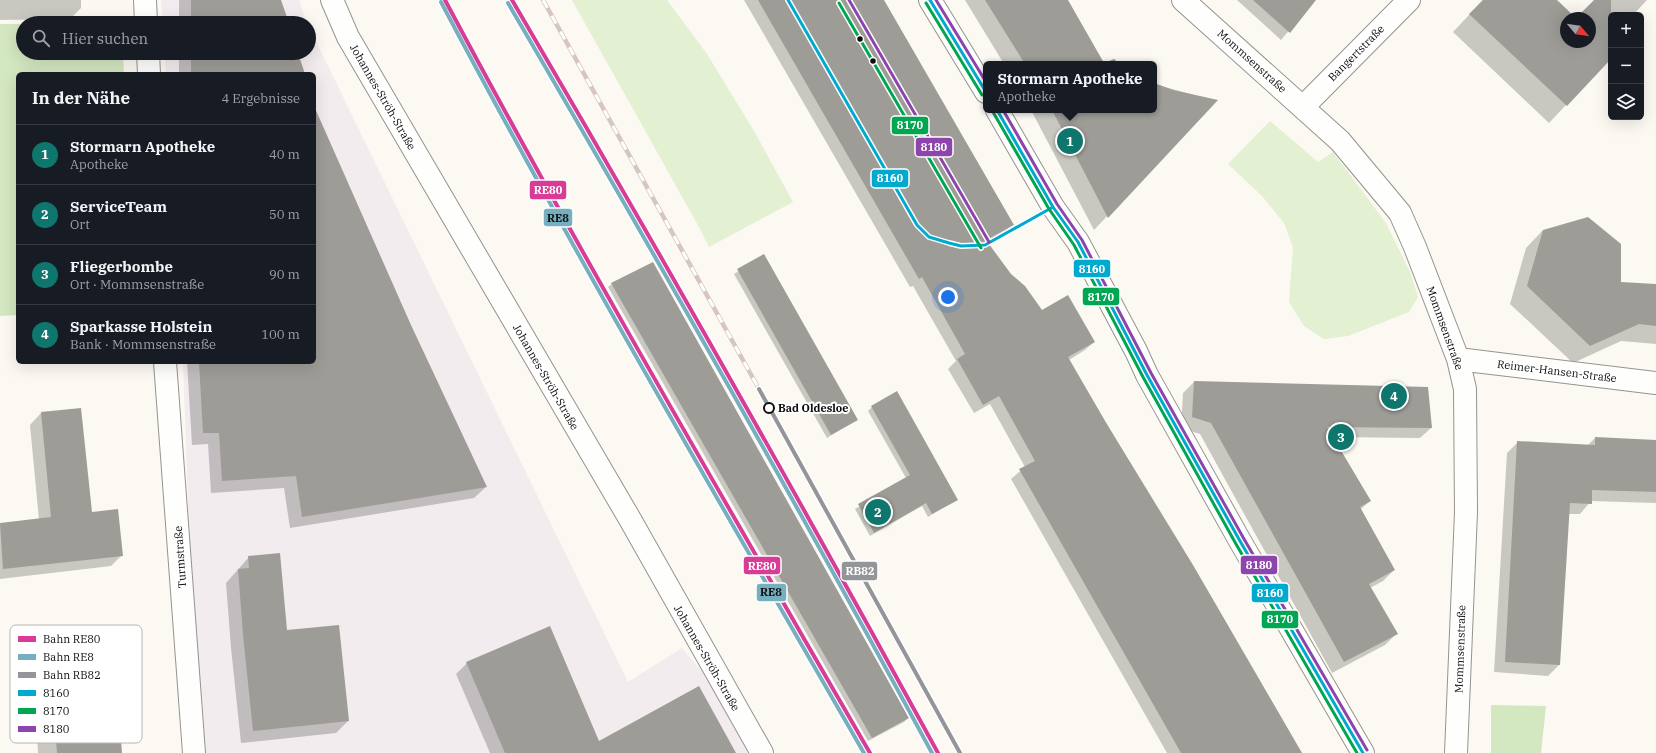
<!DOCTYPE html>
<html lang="de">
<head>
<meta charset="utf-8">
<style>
  body { margin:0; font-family:"IBM Plex Serif",serif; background:#242831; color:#f1f3f6 }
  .controls { position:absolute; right:12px; top:12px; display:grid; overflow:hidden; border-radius:6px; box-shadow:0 4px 16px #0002 }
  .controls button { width:36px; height:36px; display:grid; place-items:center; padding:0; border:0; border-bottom:1px solid #363941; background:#171b24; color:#f1f3f6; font:20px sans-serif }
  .compass { position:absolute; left:1560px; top:12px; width:36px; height:36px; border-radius:50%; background:#171b24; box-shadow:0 4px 16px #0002; rotate:119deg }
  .you { position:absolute; left:948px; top:297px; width:14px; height:14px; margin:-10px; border:3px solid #fff; border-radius:50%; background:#1a73e8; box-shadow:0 0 0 6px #1a73e833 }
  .badge { display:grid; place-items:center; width:26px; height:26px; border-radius:50%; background:#0f766e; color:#fff; font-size:13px; font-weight:700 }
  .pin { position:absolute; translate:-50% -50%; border:2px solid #fff; box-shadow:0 1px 4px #0006 }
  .popup { position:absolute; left:983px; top:61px; width:174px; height:52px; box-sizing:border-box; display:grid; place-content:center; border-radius:6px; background:#171b24; filter:drop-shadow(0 1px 3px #0005); font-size:13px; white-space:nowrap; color:#9ea1a6 }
  .popup b { font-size:15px; color:#f1f3f6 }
  .popup::after { content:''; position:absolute; left:50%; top:100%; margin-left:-8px; border:8px solid transparent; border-top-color:#171b24 }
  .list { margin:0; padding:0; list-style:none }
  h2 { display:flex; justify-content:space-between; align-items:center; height:52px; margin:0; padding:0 16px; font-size:17px }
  h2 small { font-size:13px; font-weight:400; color:#9ea1a6 }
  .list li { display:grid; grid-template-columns:26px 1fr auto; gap:12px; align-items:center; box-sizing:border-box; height:60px; padding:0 16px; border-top:1px solid #363941 }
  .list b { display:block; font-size:15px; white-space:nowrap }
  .list p { margin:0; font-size:13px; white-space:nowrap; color:#9ea1a6 }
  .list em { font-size:13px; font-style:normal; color:#9ea1a6 }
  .icon { flex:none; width:22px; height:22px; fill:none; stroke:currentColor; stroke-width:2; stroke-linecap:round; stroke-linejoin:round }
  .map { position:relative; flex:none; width:1656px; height:753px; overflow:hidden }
  .search { position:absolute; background:#171b24; box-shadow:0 4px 16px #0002; left:16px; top:16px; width:300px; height:44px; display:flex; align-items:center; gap:10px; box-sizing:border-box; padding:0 14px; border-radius:22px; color:#9ea1a6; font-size:15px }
  .panel { position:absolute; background:#171b24; box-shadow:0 4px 16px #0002; left:16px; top:72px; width:300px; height:292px; border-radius:6px }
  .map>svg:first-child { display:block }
</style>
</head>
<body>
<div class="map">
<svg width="1656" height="753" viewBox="0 0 1656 753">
  <rect width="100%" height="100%" fill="#fbf9f1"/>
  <path fill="#f2ecee" d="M161,0H299L307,23H163Z
    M309,27L628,682L682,648L741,716L762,753H197L183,362H314V74H166L165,53H309Z"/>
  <path fill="#e3f0d1" d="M572,0H667L707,54L754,131L793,202L709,247L699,227Z
    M1270,121L1318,162L1333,152L1386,223L1410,272L1418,297L1409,312L1348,336L1324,339L1304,326L1289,302L1293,248L1284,223L1262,196L1228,164Z"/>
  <path fill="#d3e7c0" d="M0,24H23V53H123L124,74H18V315L0,316Z
    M1491,705L1546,706L1541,753H1491Z"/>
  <path fill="#0003" d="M0,0H81V8L70,19L0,20Z
    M179,0H280L288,23H179Z
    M744,0H883L1012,224L1004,233L987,243L1010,274L1042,312L1094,342L1085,350L1069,360L1301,753H1167L1011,479L1025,467L990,404L974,413L948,369L956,361L913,286L910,287Z
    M965,0H1066L1103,64H1004Z
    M1237,0H1315L1281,40Z
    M1483,0H1556L1575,18H1566V42H1590V18H1577L1595,0H1647L1633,15H1611V57L1549,123L1453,32Z
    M179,53H297L304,74H179Z
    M1154,84L1216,101L1094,230L1031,110H1154Z
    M314,108L410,326L486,487L474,498L290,528L284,488L211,493L208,444L192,445L187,362H314Z
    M1543,230L1620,283L1656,285V344L1621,341L1573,363L1510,304L1526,248Z
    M764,255L857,419L827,438L734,274Z
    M612,284L908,718L904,722L868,741L608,287Z
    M1194,382L1431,428L1420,438L1332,437L1370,501L1360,510L1394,570L1383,581L1370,588L1396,634L1385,645L1332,673L1200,434L1181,428L1183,393Z
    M872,407L957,499L928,517L922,506L870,536L855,509L906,478L868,411Z
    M41,413L91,514L122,555L111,566L0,579V524L39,520L30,425Z
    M1595,438L1656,441V503L1591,501L1580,514H1568L1559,665L1548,676L1494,672L1507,453L1518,442L1587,446Z
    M249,557L286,631L348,721L336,733L241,743L231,648L226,583Z
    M467,663L598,743L735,753H490L456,674Z
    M54,717L121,753H38L37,734Z"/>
  <path fill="#9e9c97" d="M191,0H281L289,23H191Z
    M758,0H884L1014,225L986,240L1011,274L1025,286L1042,310L1068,295L1095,342L1068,357L1105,421L1193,565L1302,753H1181L1019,469L1035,461L999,396L983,405L957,359L965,354L922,277L919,279Z
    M985,0H1068L1104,63L1114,59L1120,64H1025Z
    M1253,0H1316L1290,33Z
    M1483,0H1557L1576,18H1566V42H1590V18H1576L1594,0H1611V59L1567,106L1469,14Z
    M191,53H298L305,74H191Z
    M1154,83L1173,90L1218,100L1108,218L1052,110H1154Z
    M314,106L411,325L487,487L302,517L296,476L222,481L219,433H203L199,362H314Z
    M1588,217L1621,244V282L1656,284V326L1639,324L1590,346L1527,286L1543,230Z
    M764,254L858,420L831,435L737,269Z
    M653,262L909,718L872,738L611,283Z
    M1194,381L1428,387L1432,428L1327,427L1371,501L1360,507L1395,570L1369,584L1398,634L1344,662L1211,423L1192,417Z
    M897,391L958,500L932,514L926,503L874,533L858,504L910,475L871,406Z
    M81,408L92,512L118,509L123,556L3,569L0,523L51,517L41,412Z
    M1595,437L1656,440V492L1592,490V504L1570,503L1560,665L1505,662L1517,441L1595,445Z
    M280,553L287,630L339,625L349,721L253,731L243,635L238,569L249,568L248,556Z
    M550,626L599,741L699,686L736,753H505L466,662Z
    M119,711L122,753H57L54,716Z"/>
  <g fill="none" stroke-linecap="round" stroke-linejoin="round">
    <g stroke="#949390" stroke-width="24">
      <path id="street" d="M145,0L146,23
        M332,0L348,37L631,521L762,753
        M930,0L986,92
        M1183,0L1340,141L1400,213L1415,247L1458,359L1465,389L1466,512L1456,753
        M148,53L149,74
        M1303,107L1409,0
        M997,110L1053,207L1078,242L1136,351L1147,375L1240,541L1363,753
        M1458,359L1656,383
        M165,362L194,753"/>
    </g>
    <use href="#street" stroke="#fefefd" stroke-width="22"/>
    <g stroke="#d6c5c4" stroke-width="4.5">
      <path id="rail" d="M543,0L759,389"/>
    </g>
    <use href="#rail" stroke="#fff" stroke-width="3" stroke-dasharray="9" stroke-linecap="butt"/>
    <g stroke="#fff" stroke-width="6">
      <path id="bus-1" d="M788,0L917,225L929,237L949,243L961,246L985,245L1053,207
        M930,0L986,92
        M997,110L1053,207L1078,242L1147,375L1240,541L1363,753"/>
    </g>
    <g stroke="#fff" stroke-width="6">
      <path id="bus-2" d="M839,3L981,248
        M926,3L982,95
        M993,112L1049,209L1074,245L1143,377L1236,544L1357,753"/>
    </g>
    <g stroke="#fff" stroke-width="6">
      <path id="bus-3" d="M849,0L989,242
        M936,0L986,82
        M1003,110L1057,204L1082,240L1151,373L1244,539L1367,750"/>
    </g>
    <use href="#bus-1" stroke="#00a9ce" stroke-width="3"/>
    <use href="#bus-2" stroke="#00a651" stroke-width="3"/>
    <use href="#bus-3" stroke="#8e44ad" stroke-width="3"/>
    <g stroke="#fff" stroke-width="7">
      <path id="rail-1" d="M445,0C580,254 726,503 870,753
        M512,0C658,249 800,500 938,753"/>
    </g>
    <g stroke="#fff" stroke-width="7">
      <path id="rail-2" d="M441,2C575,256 721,504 864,753
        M508,3C653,251 795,500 932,753"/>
    </g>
    <g stroke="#fff" stroke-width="7">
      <path id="rail-3" d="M759,389L960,753"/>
    </g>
    <use href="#rail-1" stroke="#d83c96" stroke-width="4"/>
    <use href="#rail-2" stroke="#76afbf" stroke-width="4"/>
    <use href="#rail-3" stroke="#939598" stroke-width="4"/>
  </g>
  <g fill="#0d0d0d" stroke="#fff" stroke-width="1.5">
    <circle cx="860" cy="39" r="3.5"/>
    <circle cx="873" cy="61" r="3.5"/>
  </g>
  <circle fill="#fff" stroke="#0d0d0d" stroke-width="2" cx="769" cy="408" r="5"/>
  <g text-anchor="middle" stroke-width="4" stroke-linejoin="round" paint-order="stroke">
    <g font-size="11" fill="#0d0d0d" stroke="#fff">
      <text transform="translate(1356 53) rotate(-45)" y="4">Bangertstraße</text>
      <text transform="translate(1252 61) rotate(42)" y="4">Mommsenstraße</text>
      <text transform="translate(383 97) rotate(60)" y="4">Johannes-Ströh-Straße</text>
      <text transform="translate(1445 328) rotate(70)" y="4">Mommsenstraße</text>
      <text transform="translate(1557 371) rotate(7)" y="4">Reimer-Hansen-Straße</text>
      <text transform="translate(546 377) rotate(60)" y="4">Johannes-Ströh-Straße</text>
      <text transform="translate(180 557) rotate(-94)" y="4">Turmstraße</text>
      <text transform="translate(1460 649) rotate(-88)" y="4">Mommsenstraße</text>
      <text transform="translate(707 658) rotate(60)" y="4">Johannes-Ströh-Straße</text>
    </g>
    <g font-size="11" font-weight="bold" fill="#0d0d0d" stroke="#fff" text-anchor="start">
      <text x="778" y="412">Bad Oldesloe</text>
    </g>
  </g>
  <rect x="10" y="625" width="132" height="118" rx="6" fill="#fff" stroke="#b6b6b6" stroke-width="1"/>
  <rect x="18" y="636" width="18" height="6" fill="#d83c96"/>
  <rect x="18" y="654" width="18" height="6" fill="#76afbf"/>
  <rect x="18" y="672" width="18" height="6" fill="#939598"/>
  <rect x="18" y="690" width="18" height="6" fill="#00a9ce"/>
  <rect x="18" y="708" width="18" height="6" fill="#00a651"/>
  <rect x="18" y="726" width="18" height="6" fill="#8e44ad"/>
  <g font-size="11" fill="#0d0d0d">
    <text x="43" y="643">Bahn RE80</text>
    <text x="43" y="661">Bahn RE8</text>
    <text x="43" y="679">Bahn RB82</text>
    <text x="43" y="697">8160</text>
    <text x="43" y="715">8170</text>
    <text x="43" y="733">8180</text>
  </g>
  <g stroke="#fff" stroke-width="1.5">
    <rect x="891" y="116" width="38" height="19" rx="4" fill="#00a651"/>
    <rect x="915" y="137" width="38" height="20" rx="4" fill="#8e44ad"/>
    <rect x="871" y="169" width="38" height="19" rx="4" fill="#00a9ce"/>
    <rect x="529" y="180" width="38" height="20" rx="4" fill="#d83c96"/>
    <rect x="543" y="208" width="30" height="19" rx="4" fill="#76afbf"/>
    <rect x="1073" y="259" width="38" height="19" rx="4" fill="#00a9ce"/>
    <rect x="1082" y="287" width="38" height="19" rx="4" fill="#00a651"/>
    <rect x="1240" y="555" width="38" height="20" rx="4" fill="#8e44ad"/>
    <rect x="743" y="556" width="38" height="19" rx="4" fill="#d83c96"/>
    <rect x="841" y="561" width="37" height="20" rx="4" fill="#939598"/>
    <rect x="756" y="583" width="31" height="19" rx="4" fill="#76afbf"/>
    <rect x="1251" y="583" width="38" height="20" rx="4" fill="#00a9ce"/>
    <rect x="1261" y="610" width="38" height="19" rx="4" fill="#00a651"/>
  </g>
  <g font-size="11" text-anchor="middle" font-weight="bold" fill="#fff">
    <text x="910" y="129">8170</text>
    <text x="934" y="151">8180</text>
    <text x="890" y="182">8160</text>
    <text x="548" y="194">RE80</text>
    <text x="1092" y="273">8160</text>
    <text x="1101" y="301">8170</text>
    <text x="1259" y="569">8180</text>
    <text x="762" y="570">RE80</text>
    <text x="860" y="575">RB82</text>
    <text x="1270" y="597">8160</text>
    <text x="1280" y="623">8170</text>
  </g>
  <g font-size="11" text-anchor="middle" font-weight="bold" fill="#111">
    <text x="558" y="222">RE8</text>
    <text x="771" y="596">RE8</text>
  </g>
</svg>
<div class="controls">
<button>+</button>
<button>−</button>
<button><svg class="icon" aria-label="layers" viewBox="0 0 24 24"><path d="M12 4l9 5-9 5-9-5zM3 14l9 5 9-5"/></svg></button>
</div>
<svg class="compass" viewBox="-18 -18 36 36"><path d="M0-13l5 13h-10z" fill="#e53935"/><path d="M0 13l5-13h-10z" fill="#9ea1a6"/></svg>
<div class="you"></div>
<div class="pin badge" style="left:1070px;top:141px">1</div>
<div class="popup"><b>Stormarn Apotheke</b>Apotheke</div>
<div class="pin badge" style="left:878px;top:512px">2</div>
<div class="pin badge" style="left:1341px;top:437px">3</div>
<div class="pin badge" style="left:1394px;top:396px">4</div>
<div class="search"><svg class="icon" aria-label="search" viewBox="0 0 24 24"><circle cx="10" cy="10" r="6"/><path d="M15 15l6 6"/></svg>Hier suchen</div>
<section class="panel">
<h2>In der Nähe<small>4 Ergebnisse</small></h2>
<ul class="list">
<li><span class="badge">1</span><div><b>Stormarn Apotheke</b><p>Apotheke</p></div><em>40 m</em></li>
<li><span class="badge">2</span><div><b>ServiceTeam</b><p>Ort</p></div><em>50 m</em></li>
<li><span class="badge">3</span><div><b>Fliegerbombe</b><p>Ort · Mommsenstraße</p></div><em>90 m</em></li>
<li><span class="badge">4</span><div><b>Sparkasse Holstein</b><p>Bank · Mommsenstraße</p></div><em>100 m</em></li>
</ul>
</section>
</div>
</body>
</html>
